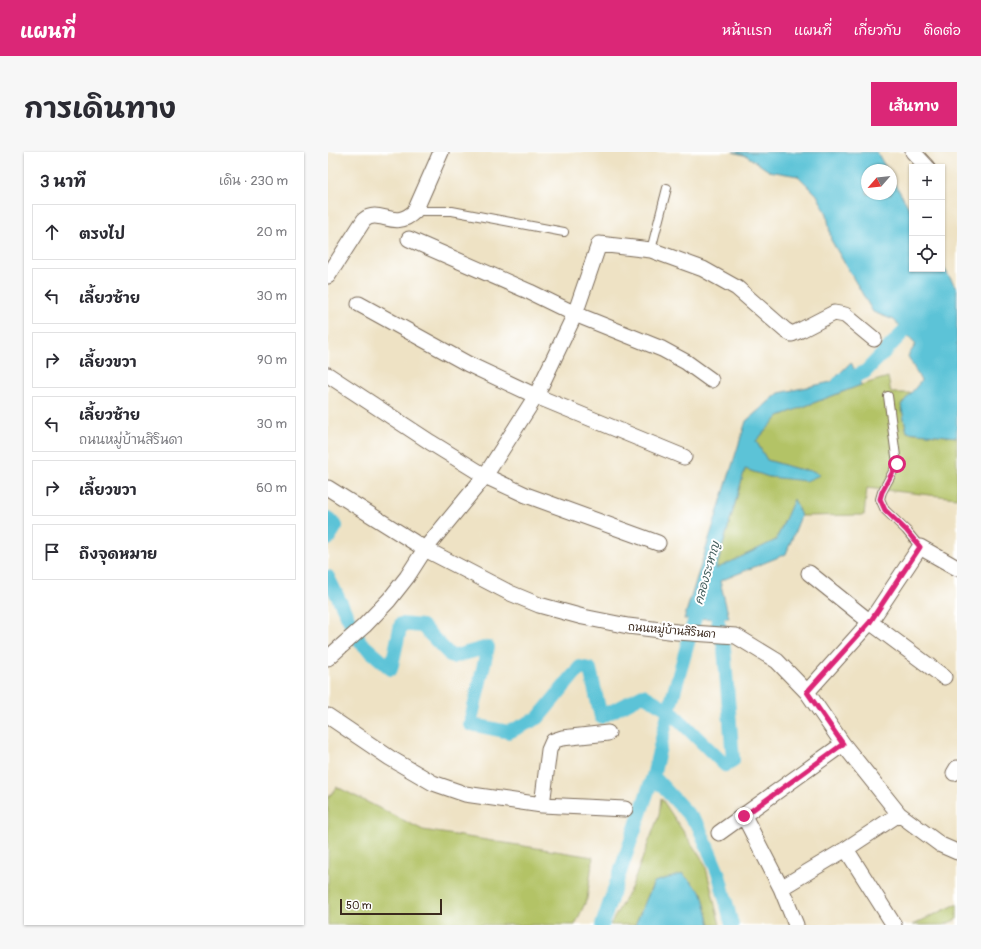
<!DOCTYPE html>
<html lang="th">
<head>
<meta charset="utf-8">
<style>
  body { margin:0; font-family:Pangolin,"Playpen Sans Thai",sans-serif; background:#f7f7f7; color:#2b2b33 }
  .controls { position:absolute; right:12px; top:12px; display:grid; overflow:hidden; border-radius:0px; box-shadow:0 1px 3px #0004 }
  .controls button { width:36px; height:36px; display:grid; place-items:center; padding:0; border:0; border-bottom:1px solid #e1e1e2; background:#fff; color:#2b2b33; font:20px sans-serif }
  .compass { position:absolute; left:533px; top:12px; width:36px; height:36px; border-radius:50%; background:#fff; box-shadow:0 1px 3px #0004; rotate:242deg }
  .scale { position:absolute; left:12px; bottom:10px; width:102px; box-sizing:border-box; padding-left:4px; border:2px solid #3b2a1e; border-top:0; font-size:11px; line-height:14px; white-space:nowrap; color:#3b2a1e; -webkit-text-stroke:3px #fff; paint-order:stroke }
  .stop { position:absolute; width:12px; height:12px; margin:-9px; border:3px solid #db2777; border-radius:50%; background:#fff }
  .stop.end { background:#db2777; border-color:#fff; box-shadow:0 1px 4px #0008 }
  .list { margin:0; padding:0; list-style:none }
  h2 { display:flex; justify-content:space-between; align-items:center; height:52px; margin:0; padding:0 16px; font-size:17px }
  h2 small { font-size:13px; font-weight:400; color:#7c7c81 }
  .list li { display:grid; grid-template-columns:26px 1fr auto; gap:12px; align-items:center; box-sizing:border-box; height:56px; margin:0 8px 8px; padding:0 8px; border:1px solid #e1e1e2; border-radius:0px }
  .list b { display:block; font-size:15px; white-space:nowrap }
  .list p { margin:0; font-size:13px; white-space:nowrap; color:#7c7c81 }
  .list em { font-size:13px; font-style:normal; color:#7c7c81 }
  .icon { flex:none; width:22px; height:22px; fill:none; stroke:currentColor; stroke-width:2; stroke-linecap:round; stroke-linejoin:round }
  .map { position:relative; flex:none; width:629px; height:773px; overflow:hidden; border-radius:0px }
  header { display:flex; align-items:center; gap:24px; box-sizing:border-box; height:56px; padding:0 20px; background:#db2777; color:#fff }
  header strong { font-size:19px }
  nav { display:flex; gap:22px; margin-inline-start:auto; font-size:14px }
  .intro { display:flex; align-items:center; justify-content:space-between; box-sizing:border-box; height:96px; padding:0 24px }
  h1 { margin:0; font-size:28px }
  .button { padding:10px 18px; border-radius:0px; background:#db2777; color:#fff; font-size:14px; font-weight:700 }
  main { display:flex; gap:24px; padding:0 24px }
  aside { flex:1; background:#fff; border-radius:0px; box-shadow:0 1px 3px #0004 }
  .map>svg:first-child { display:block }
</style>
</head>
<body>
<header>
<strong>แผนที่</strong>
<nav><a>หน้าแรก</a><a>แผนที่</a><a>เกี่ยวกับ</a><a>ติดต่อ</a></nav>
</header>
<div class="intro"><h1>การเดินทาง</h1><a class="button">เส้นทาง</a></div>
<main>
<aside>
<h2>3 นาที<small>เดิน · 230 m</small></h2>
<ul class="list">
<li><svg class="icon" aria-label="ahead" viewBox="0 0 24 24"><path d="M12 20V5M6 11l6-6 6 6"/></svg><div><b>ตรงไป</b></div><em>20 m</em></li>
<li><svg class="icon" aria-label="left" viewBox="0 0 24 24"><path d="M17 20v-9H6M10 6l-5 5 5 5"/></svg><div><b>เลี้ยวซ้าย</b></div><em>30 m</em></li>
<li><svg class="icon" aria-label="right" viewBox="0 0 24 24"><path d="M7 20v-9h11M14 6l5 5-5 5"/></svg><div><b>เลี้ยวขวา</b></div><em>90 m</em></li>
<li><svg class="icon" aria-label="left" viewBox="0 0 24 24"><path d="M17 20v-9H6M10 6l-5 5 5 5"/></svg><div><b>เลี้ยวซ้าย</b><p>ถนนหมู่บ้านสิรินดา</p></div><em>30 m</em></li>
<li><svg class="icon" aria-label="right" viewBox="0 0 24 24"><path d="M7 20v-9h11M14 6l5 5-5 5"/></svg><div><b>เลี้ยวขวา</b></div><em>60 m</em></li>
<li><svg class="icon" aria-label="arrive" viewBox="0 0 24 24"><path d="M6 21V4h12l-3 4 3 4H6"/></svg><div><b>ถึงจุดหมาย</b></div></li>
</ul>
</aside>
<div class="map">
<svg width="629" height="773" viewBox="0 0 629 773">
  <rect width="100%" height="100%" fill="#fff"/>
  <filter id="ink" filterUnits="userSpaceOnUse"><feTurbulence type="fractalNoise" baseFrequency=".025" numOctaves="2"/><feDisplacementMap in="SourceGraphic" scale="8" xChannelSelector="R" yChannelSelector="G"/><feConvolveMatrix kernelMatrix="1 2 1 2 8 2 1 2 1" color-interpolation-filters="sRGB"/></filter>
  <filter id="wash" filterUnits="userSpaceOnUse"><feTurbulence type="fractalNoise" baseFrequency=".012" numOctaves="4" result="noise"/><feDisplacementMap in="SourceGraphic" scale="16" xChannelSelector="R" yChannelSelector="G"/><feGaussianBlur stdDeviation="0.9" result="paint"/><feColorMatrix in="noise" values="0 0 0 0 0 0 0 0 0 0 0 0 0 0 0 0 0 1.4 0 .05"/><feComposite in="paint" operator="in"/></filter>
  <g filter="url(#wash)">
    <rect width="100%" height="100%" fill="#eee2c4"/>
    <path fill="#b3c366" stroke="#777642" d="M560,225L563,241H583L573,253L579,280L629,285V346L539,336L536,363L473,364L466,348L448,388L388,418L417,317L441,325L485,319L470,317L439,308L428,289L451,264L533,233Z
      M9,635L95,678L265,705L259,747L247,773H0V646Z
      M333,646L377,712L392,773H382L374,741L326,730L307,773H282L303,736L331,663Z
      M629,752V767L616,773H584Z"/>
    <path fill="#5bc3d7" stroke="#4b767a" d="M405,0H549L559,18H539V42H563V25L584,61V117H614V113L629,137V285L579,280L573,253L593,229L580,204L588,192L566,168L545,160L503,88L499,62L489,43L470,24L441,19L419,4Z
      M523,210L533,233L451,264L428,289L439,308L470,317L485,319L492,323L478,329L441,325L417,317L388,417L448,388L466,347L473,364L458,402L392,429L401,466L356,467L418,269L451,241L503,230Z
      M355,722L374,741L382,773H307L326,730Z"/>
    <g fill="none" stroke-linecap="round" stroke-linejoin="round">
      <path stroke="#5bc3d7" stroke-width="14" d="M511,231L537,220L589,166
        M0,366L8,374L0,387
        M0,425L32,490L63,517L73,472L94,474L124,505L160,495L142,572L181,580L210,566L252,515L262,517L273,565L315,543L341,558L397,613L405,608L396,496L385,447
        M325,624L370,673L391,723L404,773
        M274,773L325,624L341,558L372,448"/>
    </g>
  </g>
  <g filter="url(#ink)">
    <g fill="none" stroke-linecap="round" stroke-linejoin="round">
      <g stroke="#7a6a58" stroke-width="10">
        <path id="service" d="M87,59H124L236,80
          M323,98L339,36
          M560,244L569,312L554,340L552,347L557,358L578,378L592,395"/>
      </g>
      <g stroke="#7a6a58" stroke-width="17">
        <path id="minor" d="M585,0L599,15
          M81,87L202,140L247,162L334,197L358,210L383,228
          M0,124L36,68C52,55 66,80 87,59L113,0
          M31,152L140,212L208,244L356,305
          M0,223L102,290L157,324L198,343L330,391
          M0,336L97,397L182,441L211,453L255,465L300,474L349,480L408,484L449,509L479,540L515,592L571,662L613,693L629,700
          M481,421L542,470L616,525
          M0,506L36,474L61,448L79,425L97,397L157,324L208,244L247,162L271,92L323,98L375,117L409,136L457,178L464,182L473,178L506,161L517,163L546,187
          M479,540L542,470L592,395L629,416
          M0,564L62,606L105,631L137,642L214,653L297,657
          M626,621L629,616
          M214,653L221,598L225,589L234,586L280,581
          M416,664L453,736L468,773
          M391,681L515,592
          M518,697L566,773
          M453,736L518,697L571,662"/>
      </g>
      <use href="#service" stroke="#fff" stroke-width="8"/>
      <use href="#minor" stroke="#fff" stroke-width="15"/>
    </g>
  </g>
  <g fill="none" stroke-linecap="round" stroke-linejoin="round" filter="url(#ink)">
    <path stroke="#db2777" stroke-width="5" d="M416,664L515,592L479,540L542,470L592,395L578,378L557,358L552,347L554,340L569,312"/>
  </g>
  <g text-anchor="middle" stroke-width="4" stroke-linejoin="round" paint-order="stroke">
    <g font-size="11" fill="#3b2a1e" stroke="#fff">
      <text transform="translate(344 478) rotate(5)" y="4">ถนนหมู่บ้านสิรินดา</text>
    </g>
    <g font-size="12" font-style="italic" fill="#46605f" stroke="#fff">
      <text transform="translate(379 421) rotate(-74)" y="4">คลองระหาญ</text>
    </g>
  </g>
</svg>
<div class="controls">
<button>+</button>
<button>−</button>
<button><svg class="icon" aria-label="locate" viewBox="0 0 24 24"><circle cx="12" cy="12" r="6"/><path d="M12 2v4M12 18v4M2 12h4M18 12h4"/></svg></button>
</div>
<svg class="compass" viewBox="-18 -18 36 36"><path d="M0-13l5 13h-10z" fill="#e53935"/><path d="M0 13l5-13h-10z" fill="#7c7c81"/></svg>
<div class="scale">50 m</div>
<div class="stop" style="left:569px;top:312px"></div>
<div class="stop end" style="left:416px;top:664px"></div>
</div>
</main>
</body>
</html>
